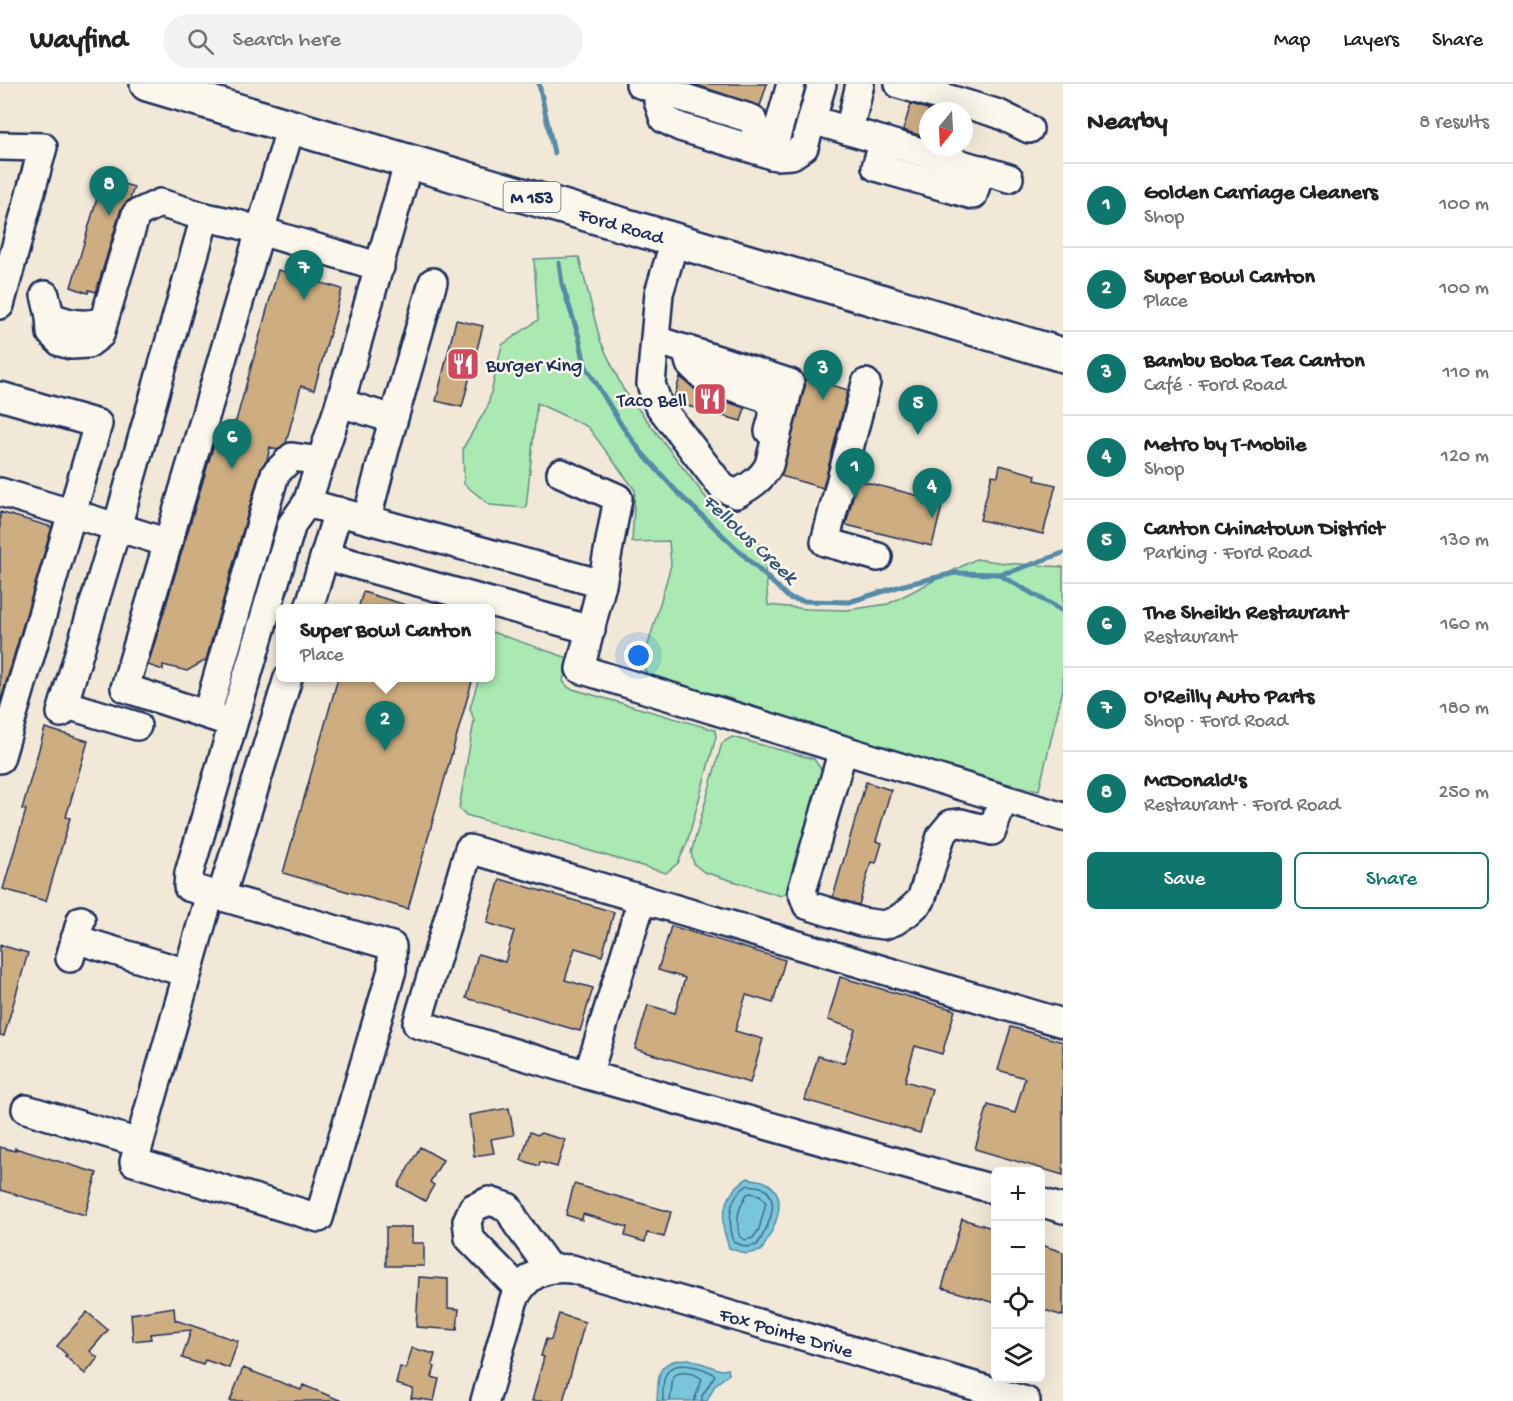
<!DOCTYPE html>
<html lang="en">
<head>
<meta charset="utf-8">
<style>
  body { margin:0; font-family:"Gochi Hand",sans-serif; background:#f2f2f2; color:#222 }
  .controls { position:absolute; right:18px; bottom:18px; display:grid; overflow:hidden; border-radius:9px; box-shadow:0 6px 24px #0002 }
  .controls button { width:54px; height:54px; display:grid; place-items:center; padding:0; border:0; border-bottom:2px solid #e0e0e0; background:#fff; color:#222; font:30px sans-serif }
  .compass { position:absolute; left:919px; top:18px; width:54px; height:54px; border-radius:50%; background:#fff; box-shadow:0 6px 24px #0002; rotate:198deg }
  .you { position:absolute; left:639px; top:572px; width:21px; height:21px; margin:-15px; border:4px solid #fff; border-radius:50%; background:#1a73e8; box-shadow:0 0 0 9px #1a73e833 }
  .badge { display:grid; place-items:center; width:39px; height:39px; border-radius:50%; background:#0f766e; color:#fff; font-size:20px; font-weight:700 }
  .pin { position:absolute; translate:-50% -50px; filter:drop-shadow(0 2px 3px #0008) }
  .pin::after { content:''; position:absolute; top:32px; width:21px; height:18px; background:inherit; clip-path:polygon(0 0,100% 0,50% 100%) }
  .popup { position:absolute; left:276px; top:520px; width:219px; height:78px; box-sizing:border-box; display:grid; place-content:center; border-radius:9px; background:#fff; filter:drop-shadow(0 2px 4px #0005); font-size:20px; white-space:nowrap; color:#767676 }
  .popup b { font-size:22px; color:#222 }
  .popup::after { content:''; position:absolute; left:50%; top:100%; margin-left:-12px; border:12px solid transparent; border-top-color:#fff }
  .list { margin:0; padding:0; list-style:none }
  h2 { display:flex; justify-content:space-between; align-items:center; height:78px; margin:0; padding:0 24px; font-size:26px }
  h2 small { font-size:20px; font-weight:400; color:#767676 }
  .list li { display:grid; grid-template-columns:39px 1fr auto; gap:18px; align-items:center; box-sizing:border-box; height:84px; padding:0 24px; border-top:2px solid #e0e0e0 }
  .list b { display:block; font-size:22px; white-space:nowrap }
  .list p { margin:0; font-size:20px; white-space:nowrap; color:#767676 }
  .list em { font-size:20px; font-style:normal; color:#767676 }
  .actions { display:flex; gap:12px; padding:18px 24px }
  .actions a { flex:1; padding:14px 0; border:2px solid #0f766e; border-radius:9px; text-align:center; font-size:21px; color:#0f766e }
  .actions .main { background:#0f766e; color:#fff }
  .icon { flex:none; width:33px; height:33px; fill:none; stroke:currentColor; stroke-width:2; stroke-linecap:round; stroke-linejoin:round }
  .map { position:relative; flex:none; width:1063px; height:1317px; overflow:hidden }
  header { display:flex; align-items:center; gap:36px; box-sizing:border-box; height:84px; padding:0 30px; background:#fff; border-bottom:2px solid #e0e0e0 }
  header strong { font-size:28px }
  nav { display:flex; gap:33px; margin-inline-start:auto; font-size:21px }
  .search { width:420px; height:54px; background:#f2f2f2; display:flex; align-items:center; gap:15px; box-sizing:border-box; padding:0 21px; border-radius:33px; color:#767676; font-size:22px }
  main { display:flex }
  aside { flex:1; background:#fff }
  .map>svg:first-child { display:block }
</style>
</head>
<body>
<header>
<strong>Wayfind</strong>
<div class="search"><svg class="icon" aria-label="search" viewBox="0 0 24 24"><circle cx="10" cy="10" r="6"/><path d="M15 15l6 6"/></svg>Search here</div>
<nav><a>Map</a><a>Layers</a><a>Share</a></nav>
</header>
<main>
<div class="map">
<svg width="1063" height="1317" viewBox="0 0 1063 1317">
  <rect width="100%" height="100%" fill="#f2e8d7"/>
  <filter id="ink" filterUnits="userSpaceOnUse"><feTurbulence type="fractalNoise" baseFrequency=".0167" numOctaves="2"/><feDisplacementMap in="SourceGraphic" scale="12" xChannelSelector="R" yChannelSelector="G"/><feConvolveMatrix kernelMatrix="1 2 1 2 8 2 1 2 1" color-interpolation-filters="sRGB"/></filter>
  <g filter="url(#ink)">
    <path fill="#aae9b1" stroke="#628c88" stroke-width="1.5" d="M579,173L600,256L623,305L707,415L735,436L764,464L768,521L808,525L847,526L888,520L976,475L1005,479L1063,483V605L1039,706L987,696L648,591L642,582L671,481L669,457L632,458L635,406L588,343L537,319L526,424L490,421L464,400L463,364L488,322L502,261L538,236L534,175Z
      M492,548L568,574L563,597L569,604L715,646L716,653L687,759L678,779L666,789L466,731L459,724L474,637L470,624L479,594H490V556Z
      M732,653L814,675L822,687L788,807L781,812L704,788L694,780L691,769L722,659Z"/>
    <path fill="#7ac6d9" stroke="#548aa8" stroke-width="1.5" d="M748,1094C753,1096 762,1096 767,1099C792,1114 772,1149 761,1167L746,1170L729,1164C727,1156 723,1147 723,1140C723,1121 732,1103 748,1094Z
      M689,1275L721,1286L728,1285L729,1290L715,1301L707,1317H657C659,1289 656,1276 689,1275Z"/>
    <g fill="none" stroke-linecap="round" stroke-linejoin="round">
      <path stroke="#416b8f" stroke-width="1.5" d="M749,1101C753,1102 759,1102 763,1104C783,1116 766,1147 757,1161L746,1163L734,1158C728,1139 727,1111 749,1101Z
        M751,1109L760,1111L766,1119L759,1145L753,1154L746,1156L740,1153C735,1136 738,1125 747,1110Z
        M663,1317C663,1310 662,1300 665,1293C671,1273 703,1283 715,1291L702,1312V1317
        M670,1317L673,1292C681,1286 695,1289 702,1295L694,1317"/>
      <path stroke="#548aa8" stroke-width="5" d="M539,0L554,69
        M559,179L562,200L579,253L585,281L622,342L642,369L677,408L789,514L803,517L849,518L904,501L955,489L998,490L1013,487L1063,469
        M998,490L1063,527"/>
    </g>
    <path fill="#cead81" stroke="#1b2f5e" stroke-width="1.5" d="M693,0H767L760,22Z
      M911,20L934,27H928V54L903,46Z
      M103,94L134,103L130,115L121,125L96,208L89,206L88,209L71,203Z
      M278,186L342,205L314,306L301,302L286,359L277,366L270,363L267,376L260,386L206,576L187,587L163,581V586L148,581L219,343L223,344L236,337Z
      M456,236L483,242L462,323L436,317Z
      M680,293L700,309L745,324L741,337L677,319L674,314Z
      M805,293L848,306L823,404L781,392L805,303Z
      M1000,381L1036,391L1035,396L1056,401L1043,450L980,436L992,391L998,392Z
      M857,396L943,418L932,462L846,441Z
      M0,428L52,443L0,619Z
      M363,508L406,521L405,525H358Z
      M338,594H473L408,825L283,789Z
      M45,644L88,657L66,733L70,734L46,817L3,805L26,726L22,725Z
      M866,698L891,706L876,757L882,759L876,779L871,778L859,821L833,813Z
      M500,795L614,828L602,872L575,864L565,896L593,904L580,947L466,914L478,870L505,878L514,847L487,839Z
      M671,842L785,876L773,919L746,911L735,947L763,955L750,999L635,965L648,921L675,929L685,894L658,886Z
      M0,861L28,869L4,952L0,951Z
      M840,893L955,926L942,970L915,962L905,997L932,1005L920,1049L805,1016L818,972L844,979L855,945L828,936Z
      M1011,943L1063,958V1091L975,1065L988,1021L1015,1029L1025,994L998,986Z
      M509,1024L514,1051L491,1055L494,1069L474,1072L469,1031Z
      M530,1048L537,1051L541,1049L565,1056L557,1083L540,1078L539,1082L521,1076Z
      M0,1063L15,1067V1064L97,1089L85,1131L0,1106Z
      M420,1063L443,1076L430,1098L434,1101L425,1117L398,1102Z
      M574,1100L671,1128L664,1153L647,1149L645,1158L625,1152L627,1143L583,1130L582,1136L566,1131Z
      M962,1135L996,1145V1219L942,1204Z
      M386,1143H412V1159H424V1182H386Z
      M1041,1161L1063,1168V1232L1041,1225Z
      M419,1193L448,1195V1224L459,1225L457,1246L416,1243Z
      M174,1223L175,1236L238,1257L229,1284L205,1276L203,1281L182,1274L191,1246L150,1250L151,1255L133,1257L131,1230Z
      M87,1228L108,1246L90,1267L98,1274L85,1290L65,1272L67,1271L57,1262Z
      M559,1230L585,1238L563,1317H532L544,1273L541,1272L546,1255L551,1256Z
      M412,1264L435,1270L432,1281L435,1283L432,1293L439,1295L434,1317L411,1314L413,1305L396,1300L400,1283L406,1285Z
      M243,1284L301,1306L303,1301L342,1317H230Z"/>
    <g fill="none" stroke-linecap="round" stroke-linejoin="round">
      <g stroke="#1b2f5e" stroke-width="32">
        <g id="minor">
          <path d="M640,0L752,35L765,69"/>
          <path d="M663,0L658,17L664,35L680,43L776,72L792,71L804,63L822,0"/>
          <path d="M899,0L999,30L1029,45"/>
          <path d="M812,36L1009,94"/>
          <path d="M849,47L860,0"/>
          <path d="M884,57L876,83L886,86L973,111L981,85"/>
          <path d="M0,62L43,63L0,221"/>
          <path d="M771,71L791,0"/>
          <path d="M45,211L50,232C68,240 86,244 104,236L136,130L160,119L205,133L234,139L380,183"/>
          <path d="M50,232L51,249L60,258L71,261L88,260L100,251L104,236"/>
          <path d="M656,256L790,299L769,381C762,395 749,403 736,410L722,403L658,320L651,300L659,209L675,156"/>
          <path d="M686,265L690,280L705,294L766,314C777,327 773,332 769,347"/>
          <path d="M866,299L825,458L878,473"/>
          <path d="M0,312L98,340L0,675"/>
          <path d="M340,319L393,335"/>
          <path d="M561,389L618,414L602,500"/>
          <path d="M0,408L117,443L61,629"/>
          <path d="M307,419L602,500L580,585L1063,733"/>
          <path d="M367,434L385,365L433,198"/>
          <path d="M168,459L117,443L205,133"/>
          <path d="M325,472L591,546"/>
          <path d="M309,524L338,427"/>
          <path d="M64,620L137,642"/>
          <path d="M207,630L275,390L292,373L321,377"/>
          <path d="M232,639L125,604L291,42"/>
          <path d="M843,666L802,807L807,821L861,838L884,841L895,837L907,829L921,816L941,752L951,740L961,739L992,747L1003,715"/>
          <path d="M210,810L134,1078L319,1134L392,886V862L188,803L189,789L292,440L307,419L340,319L409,77"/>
          <path d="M221,813L288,594"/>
          <path d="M75,855L187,889"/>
          <path d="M70,874L81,836"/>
          <path d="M588,991L417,940L469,765L642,815"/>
          <path d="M26,1025L139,1059"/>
          <path d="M996,1106L588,991L642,815L1063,939"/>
          <path d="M1040,1118L1063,1125"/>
          <path d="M519,1205L469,1154L467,1137L473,1124L489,1117L508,1123L517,1140L549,1184"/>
          <path id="s1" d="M485,1317L514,1215C527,1190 545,1182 572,1185L1026,1317"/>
        </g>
      </g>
      <g stroke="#1b2f5e" stroke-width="38">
        <g id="major">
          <path id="s2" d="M147,0L1063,271"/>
        </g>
      </g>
      <use href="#minor" stroke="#fbf7ec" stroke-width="27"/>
      <use href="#major" stroke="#fbf7ec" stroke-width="33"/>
    </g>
  </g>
  <defs>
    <g id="restaurant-square" transform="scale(1.725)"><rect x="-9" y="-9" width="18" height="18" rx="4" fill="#d1495b" stroke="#fbf7ec"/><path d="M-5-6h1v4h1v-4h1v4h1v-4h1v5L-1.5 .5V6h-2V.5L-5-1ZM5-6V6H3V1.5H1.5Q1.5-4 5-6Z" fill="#fff"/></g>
  </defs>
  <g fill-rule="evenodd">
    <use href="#restaurant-square" x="463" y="280"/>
    <use href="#restaurant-square" x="710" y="315"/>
  </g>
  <g text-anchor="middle" stroke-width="5" stroke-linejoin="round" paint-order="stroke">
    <rect fill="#fbf7ec" stroke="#5e6b89" stroke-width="1.5" x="503.5" y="98" width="57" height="30" rx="4.5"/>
    <g font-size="18" font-weight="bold" fill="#1b2f5e">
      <text x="532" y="119">M 153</text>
    </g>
    <g font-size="20" fill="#1b2f5e" stroke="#fbf7ec">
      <text dy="7" stroke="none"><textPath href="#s2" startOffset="495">Ford Road</textPath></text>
      <text dy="7" stroke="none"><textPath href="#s1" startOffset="400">Fox Pointe Drive</textPath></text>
    </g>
    <g font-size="20" fill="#1b2f5e" stroke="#fbf7ec" text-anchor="start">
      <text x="486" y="287">Burger King</text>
      <text x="687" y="322" text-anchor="end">Taco Bell</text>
    </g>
    <g font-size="21" font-style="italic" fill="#33557d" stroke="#fbf7ec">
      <text transform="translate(751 454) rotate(43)" y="7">Fellows Creek</text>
    </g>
  </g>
</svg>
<div class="controls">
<button>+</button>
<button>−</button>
<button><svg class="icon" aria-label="locate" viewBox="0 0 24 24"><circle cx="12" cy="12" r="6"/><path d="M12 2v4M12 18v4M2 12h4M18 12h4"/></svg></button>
<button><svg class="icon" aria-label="layers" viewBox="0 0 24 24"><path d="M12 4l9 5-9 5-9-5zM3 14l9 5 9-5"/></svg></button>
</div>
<svg class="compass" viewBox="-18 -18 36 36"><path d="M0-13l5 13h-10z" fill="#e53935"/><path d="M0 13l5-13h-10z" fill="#767676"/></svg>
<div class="you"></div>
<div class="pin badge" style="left:855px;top:414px">1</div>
<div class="pin badge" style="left:385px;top:667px">2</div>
<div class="popup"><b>Super Bowl Canton</b>Place</div>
<div class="pin badge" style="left:823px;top:316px">3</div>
<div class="pin badge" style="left:932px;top:434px">4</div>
<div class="pin badge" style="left:918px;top:351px">5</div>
<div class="pin badge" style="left:232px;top:385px">6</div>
<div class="pin badge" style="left:304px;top:216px">7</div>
<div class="pin badge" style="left:109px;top:132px">8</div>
</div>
<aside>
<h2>Nearby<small>8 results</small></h2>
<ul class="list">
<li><span class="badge">1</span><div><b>Golden Carriage Cleaners</b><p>Shop</p></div><em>100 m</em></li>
<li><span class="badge">2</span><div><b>Super Bowl Canton</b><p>Place</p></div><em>100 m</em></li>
<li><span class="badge">3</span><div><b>Bambu Boba Tea Canton</b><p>Café · Ford Road</p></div><em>110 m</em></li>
<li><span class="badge">4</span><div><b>Metro by T-Mobile</b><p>Shop</p></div><em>120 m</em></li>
<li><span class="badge">5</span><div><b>Canton Chinatown District</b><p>Parking · Ford Road</p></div><em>130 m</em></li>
<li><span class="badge">6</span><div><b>The Sheikh Restaurant</b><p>Restaurant</p></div><em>160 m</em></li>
<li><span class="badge">7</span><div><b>O'Reilly Auto Parts</b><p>Shop · Ford Road</p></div><em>180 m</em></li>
<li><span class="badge">8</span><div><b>McDonald's</b><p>Restaurant · Ford Road</p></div><em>250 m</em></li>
</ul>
<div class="actions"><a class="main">Save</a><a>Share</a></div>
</aside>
</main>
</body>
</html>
